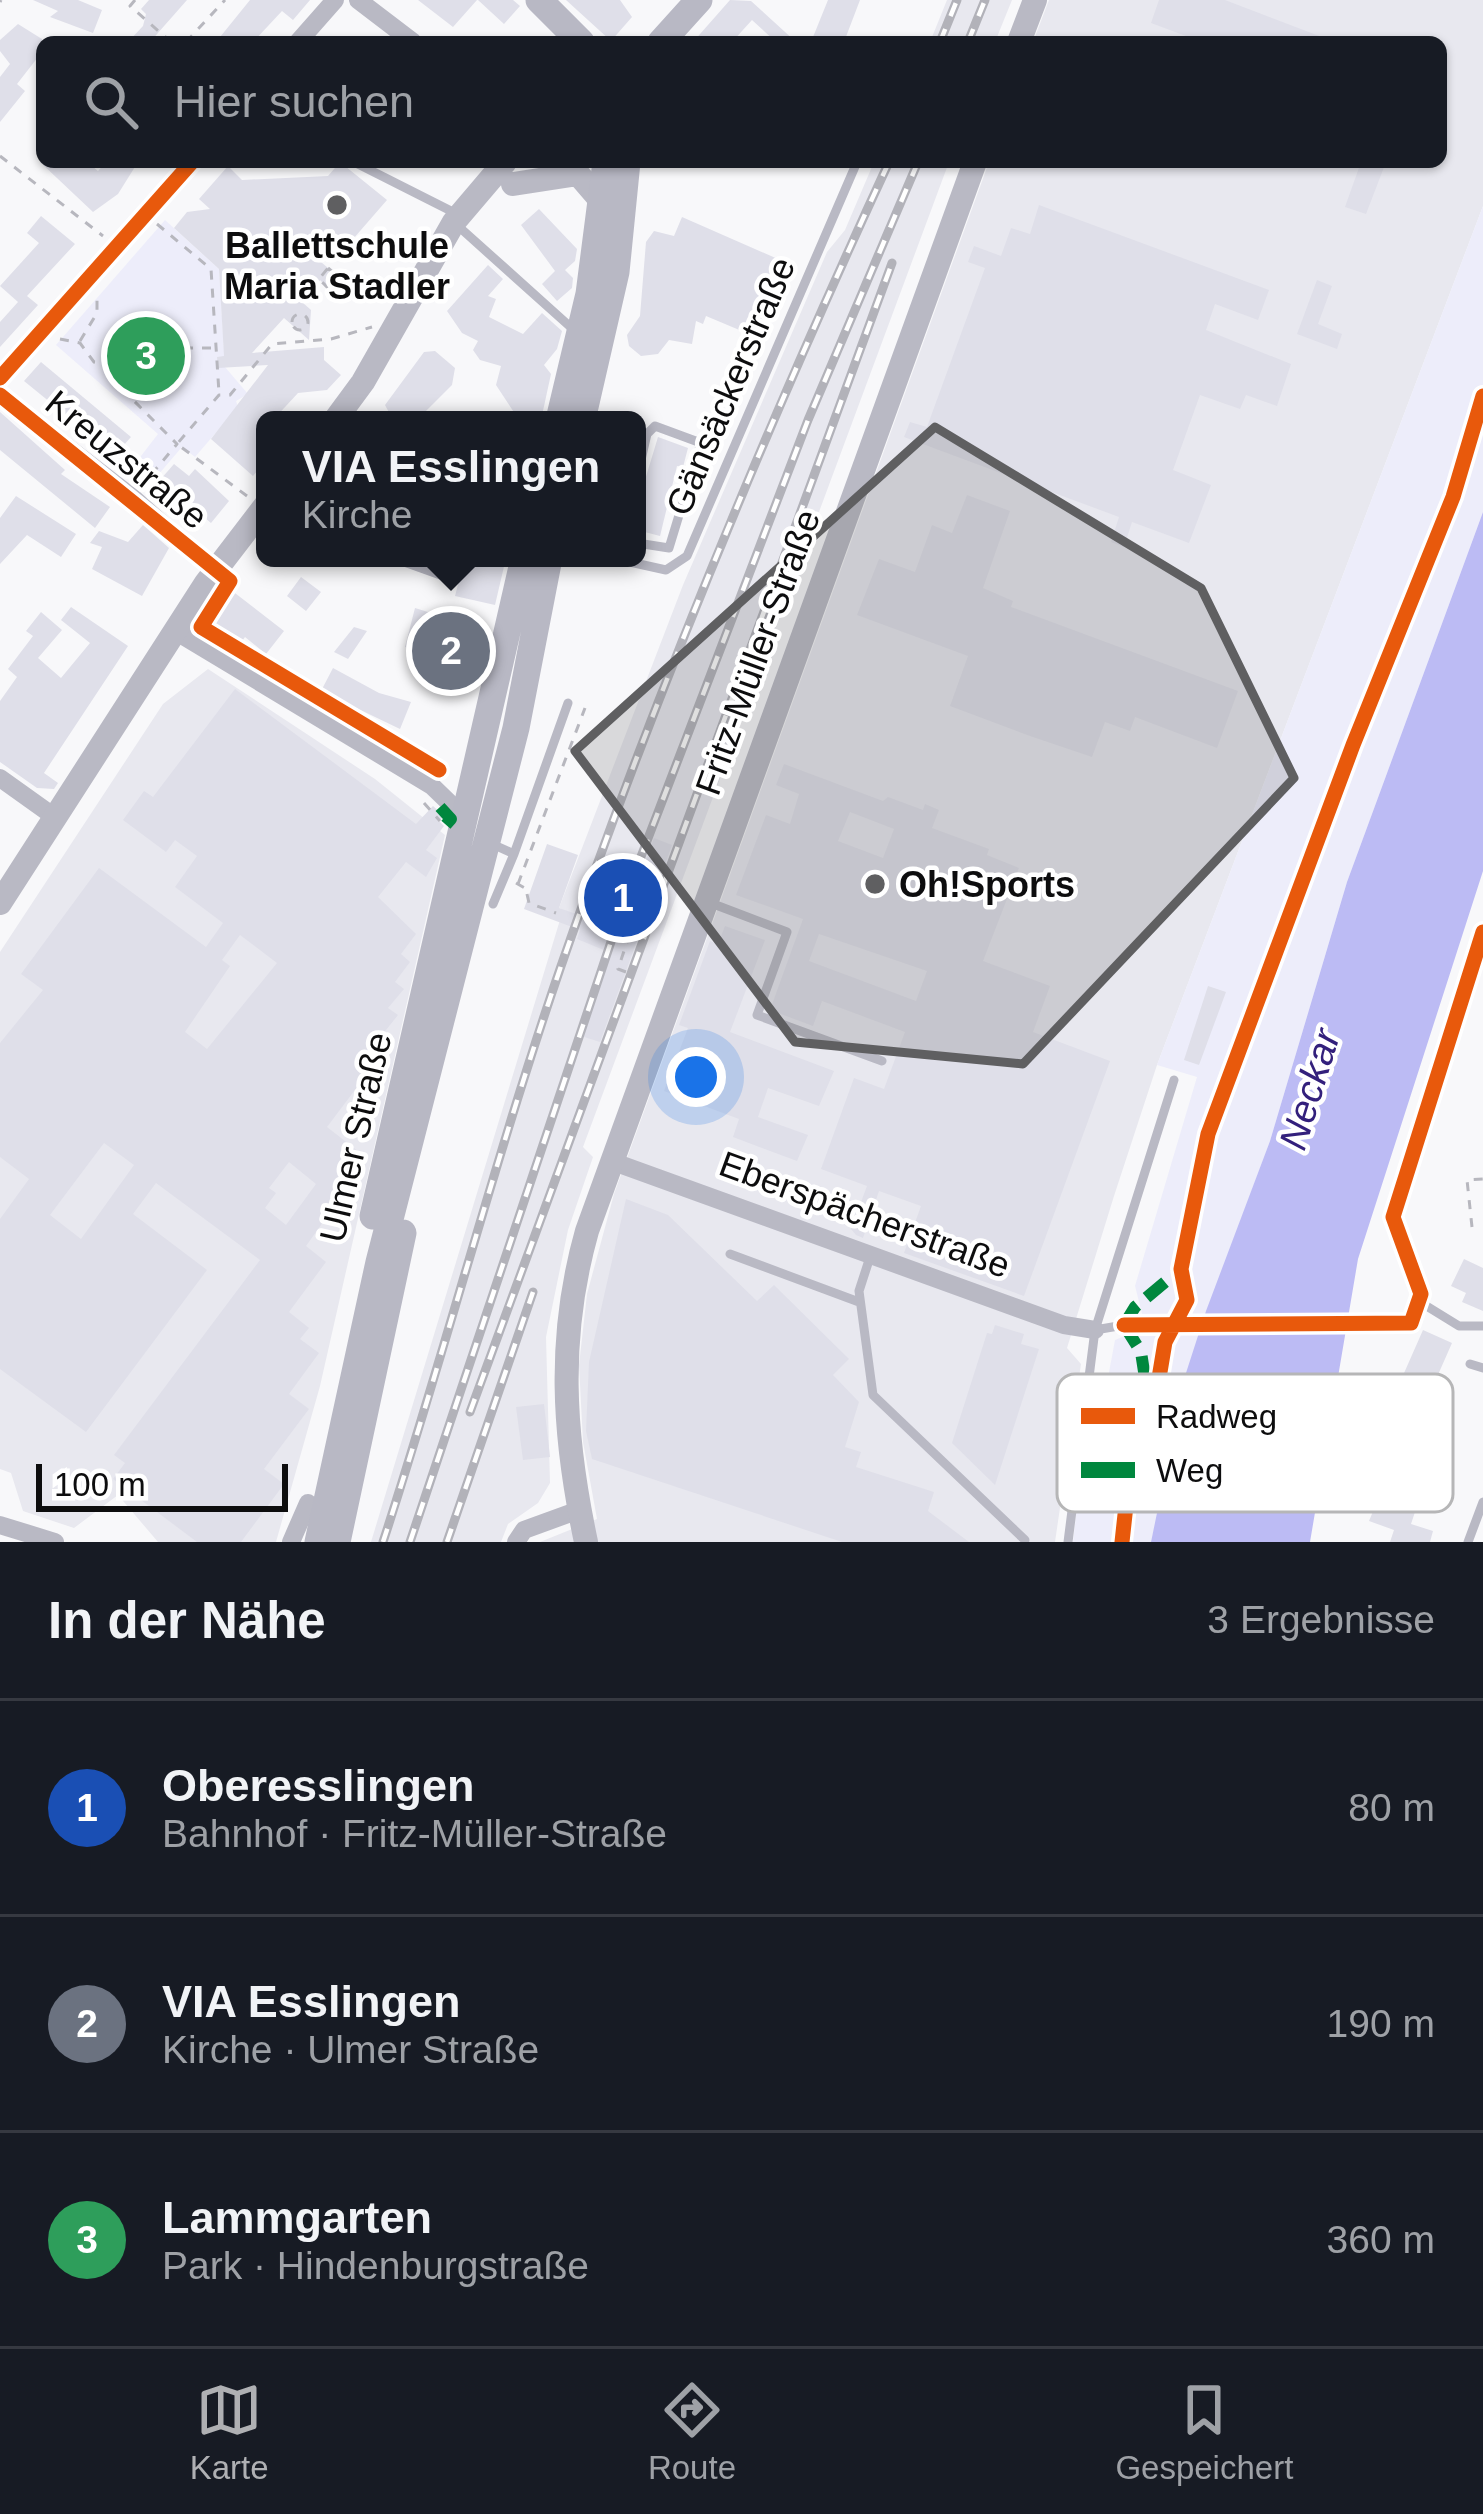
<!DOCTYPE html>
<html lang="de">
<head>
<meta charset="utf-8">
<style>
  body { margin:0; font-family:Arial,sans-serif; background:#242831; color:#f1f3f6 }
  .scale { position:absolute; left:36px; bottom:30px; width:252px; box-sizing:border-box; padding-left:12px; border:6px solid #0d0d0e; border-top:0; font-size:33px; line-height:42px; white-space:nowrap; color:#0d0d0e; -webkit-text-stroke:9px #fff; paint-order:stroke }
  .you { position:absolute; left:696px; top:1077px; width:42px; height:42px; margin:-30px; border:9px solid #fff; border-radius:50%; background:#1a73e8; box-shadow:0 0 0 18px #1a73e833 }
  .badge { display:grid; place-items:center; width:78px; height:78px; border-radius:50%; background:#afb0b3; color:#fff; font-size:39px; font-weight:700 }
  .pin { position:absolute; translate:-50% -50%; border:6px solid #fff; box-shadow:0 3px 12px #0006 }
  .popup { position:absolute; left:256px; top:411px; width:390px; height:156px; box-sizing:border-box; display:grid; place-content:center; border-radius:18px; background:#171b24; filter:drop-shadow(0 3px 9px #0005); font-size:39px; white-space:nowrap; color:#9ea1a6 }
  .popup b { font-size:45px; color:#f1f3f6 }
  .popup::after { content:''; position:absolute; left:50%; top:100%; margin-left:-24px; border:24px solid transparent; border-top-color:#171b24 }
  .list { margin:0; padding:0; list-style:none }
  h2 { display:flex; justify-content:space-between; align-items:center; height:156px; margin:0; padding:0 48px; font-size:51px }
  h2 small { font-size:39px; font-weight:400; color:#9ea1a6 }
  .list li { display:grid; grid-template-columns:78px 1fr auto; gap:36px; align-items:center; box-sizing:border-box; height:216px; padding:0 48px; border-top:3px solid #363941 }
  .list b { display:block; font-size:45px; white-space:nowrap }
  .list p { margin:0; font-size:39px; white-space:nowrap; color:#9ea1a6 }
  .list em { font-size:39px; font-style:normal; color:#9ea1a6 }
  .icon { flex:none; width:66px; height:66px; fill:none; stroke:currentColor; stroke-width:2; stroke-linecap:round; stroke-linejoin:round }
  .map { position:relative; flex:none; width:1483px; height:1542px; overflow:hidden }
  .search { position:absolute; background:#171b24; box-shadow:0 3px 9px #0004; left:36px; right:36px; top:36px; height:132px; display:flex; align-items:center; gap:30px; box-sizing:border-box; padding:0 42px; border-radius:18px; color:#9ea1a6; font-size:45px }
  .sheet { height:804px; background:#171b24 }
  nav { display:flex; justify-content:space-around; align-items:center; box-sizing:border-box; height:168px; border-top:3px solid #363941; background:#171b24; font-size:33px; color:#9ea1a6 }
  nav a { display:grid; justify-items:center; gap:6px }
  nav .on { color:#afb0b3 }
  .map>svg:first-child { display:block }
</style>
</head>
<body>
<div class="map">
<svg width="1483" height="1542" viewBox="0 0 1483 1542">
  <rect width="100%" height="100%" fill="#f8f8fa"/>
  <path fill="#e8e8ef" d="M947,0H1012L995,42H930Z
    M1049,0H1483V206L1157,1065L1114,1196L1067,1348L1081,1364L1055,1542H540L597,1519L583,1442L579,1365L587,1294L614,1194L989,162H1441V42H1033Z
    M874,162H949L583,1147L593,1157L568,1230L546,1337L550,1483L538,1503L508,1524L501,1542H371L563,910L559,908L683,585L827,252L845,230Z
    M208,669L375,779L445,835L320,1386L276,1542H158L118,1495L74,1528L23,1511L11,1473L0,1469V952L163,704Z"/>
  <path fill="#ededfa" d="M1483,206V512L1347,882L1270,1141L1204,1319L1143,1318L1135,1286L1197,1077L1157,1065Z
    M165,220L219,269L225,367L248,394L236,401L238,407L195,457L182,447L146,489L127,474L158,434L56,345Z
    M1146,1327H1202L1151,1542H1073L1077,1507L1099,1481V1426L1115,1340Z"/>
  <path fill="#bcbbf4" d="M1483,512V871L1358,1259L1310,1542H1151L1186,1373L1206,1311L1270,1141L1347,882Z"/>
  <path fill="#dfdfe9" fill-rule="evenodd" d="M33,0H78L102,10L93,33L50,17L58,11Z
    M149,0H187L150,42H128L143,26L146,14L141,9Z
    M250,0H310L293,20L282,11L253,42H216Z
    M418,0H477L453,27Z
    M478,0H513L520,6L504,24Z
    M566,0H620L632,17L611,41Z
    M730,0L751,1L796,42H776L752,20L732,42H693Z
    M828,0H860L844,42H811Z
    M1159,0H1225L1335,42H1202L1151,23Z
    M18,24L42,39V52L17,84L25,91L0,122V77L10,64L0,51V40Z
    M40,162H87L98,171L106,162H138L118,194L93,212Z
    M340,162L387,200L347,246L334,247L321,262L341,279L331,291L320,280L302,302L311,310L309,340L284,318L252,353L324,347V360L341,375L327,390L298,393L273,420H265V462L253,476L211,439L268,365L218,368L217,357L224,356L219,269L174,228L187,212L210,209L199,199L228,166L242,180L328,176Z
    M1361,162H1386L1366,214L1345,207Z
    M1039,205L1269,290L1258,320L1215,304L1206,330L1291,364L1277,406L1246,395L1240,409L1200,395L1173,470L1211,485L1189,543L1132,522L1124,547L1111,542L1119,517L904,437L910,422L927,427L985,268L968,262L974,246L1001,256L1011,228L1030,234Z
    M539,209L577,249L575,261L565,270L573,278L572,288L557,301L542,284L555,271L521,225Z
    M41,216L75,244L27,296L38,305L0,347V322L18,302L0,286L39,243L27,233Z
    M682,217L787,263L756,337L706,316L703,324L696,321L692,344L669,340L658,354L641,356L629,346L627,335L640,316L646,242L654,231L674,236Z
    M488,265L503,279L488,296L496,299L489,317L523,334L542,313L562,331L557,349L544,365L551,374L541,420H519L496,385L501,366L480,360L473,350L478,341L462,333L447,311Z
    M1317,280L1332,286L1318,324L1342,334L1337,349L1297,334Z
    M435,351L455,368L452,385L417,420H393L385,405L424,352Z
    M41,362L131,437L115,455L24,381Z
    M0,412L65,470L61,474L110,507L95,528L0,450Z
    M658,437L688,448L683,467L677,466L660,536L637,530V486L645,480Z
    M174,464L189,476L195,469L229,501L211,523L160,480Z
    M967,495L1010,511L983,588L1013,601L1011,607L1238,691L1217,748L1135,717L1130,731L1105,722L1092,757L1027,735L950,706L968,656L857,615L879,559L915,572L932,525L952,533Z
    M16,496L76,534L61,557L27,535L0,564V518Z
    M143,525L169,548L142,596L92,569L102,547L90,543L99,531L128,542Z
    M465,558H506L495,605L455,596Z
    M301,577L321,592L306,611L287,596Z
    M231,590L284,631L266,654L245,637L240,644L209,625Z
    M71,607L128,646L44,773L58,783L54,789L37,788L0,762V701L17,677L8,669L33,636L26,631L41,612L62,630L38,658L61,678L90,643L61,620Z
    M415,608L486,630L482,653L464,694L439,685L443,676L432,654L405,647Z
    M354,627L367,631L348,659L334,652Z
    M333,668L379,693L411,702L400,729L321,691Z
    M235,689L416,824L433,806L444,816L439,821L444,826L426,850L437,858L426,877L406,862L378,897L416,934L401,954L410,962L395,982L404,989L388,1008L398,1015L366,1055L376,1062L327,1127L368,1159L306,1246L326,1262L289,1312L309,1328L300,1339L319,1353L289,1394L309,1409L264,1469L284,1484L241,1542H197L113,1479L125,1463L114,1455L260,1260L156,1183L133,1214L207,1270L86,1432L0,1369V1219L29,1179L0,1157V1043L43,990L21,974L99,868L206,947L223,923L175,887L197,856L175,840L166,852L123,820L144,791L153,797ZM240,935L277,963L207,1049L185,1032L230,966L222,960ZM104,1143L134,1165L81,1239L50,1215ZM289,1162L316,1184L286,1225L265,1208L276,1193L269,1188Z
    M784,764L883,801L888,797L923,810L925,804L939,810L932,828L989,849L987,855L1019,868L983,961L1050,986L1033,1032L1110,1061L1024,1296L904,1253L921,1206L879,1191L863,1238L856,1235L851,1229L867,1186L821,1169L854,1078L884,1089L905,1032L822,1001L813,1026L770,1010L803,919L736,895L766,815L790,824L799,794L776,785ZM850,812L894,829L883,858L838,841ZM819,934L927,971L916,1001L809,961Z
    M654,838L672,845L600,1042L581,1036L611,953L577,939L580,930L524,909L547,844L578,855L559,908L585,917L603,867L639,878Z
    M725,926L765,940L730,1032L834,1071L819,1106L768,1088L758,1117L808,1135L797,1161L733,1137L739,1119L664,1091L688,1028L679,1025L710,941L718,944Z
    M1208,986L1226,992L1199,1065L1184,1060Z
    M626,1199L668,1215L757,1301L774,1285L849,1359L833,1375L859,1402L845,1447L861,1452L856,1467L934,1492L928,1511L969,1542H842L592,1459L586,1431L589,1362Z
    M1464,1259L1483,1268V1311L1462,1302L1466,1293L1451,1286Z
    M995,1325L1024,1334L1021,1344L1039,1349L995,1485L952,1443L987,1333L992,1334Z
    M1423,1330L1452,1343L1426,1402L1397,1389Z
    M1377,1389L1396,1397L1385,1421L1366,1412Z
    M544,1404L550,1457L523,1460L516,1407Z
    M1359,1476L1394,1488L1390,1500L1416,1509L1411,1524L1433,1531L1430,1542H1390L1394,1530L1369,1521L1374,1509L1351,1500Z"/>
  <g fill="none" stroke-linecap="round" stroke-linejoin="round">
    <path stroke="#b7b7be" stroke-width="3" stroke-dasharray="9 9" stroke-linecap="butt" d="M135,0L130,6L171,42
      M0,2L1,0
      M186,42L225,0
      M0,156L103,236
      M157,224L211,269L219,393
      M328,268L341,279L331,291L319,279Z
      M292 322a8 8 0 1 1 16 0a8 8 0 1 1-16 0Z
      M60,339L80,343L94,362L113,365L117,384L177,444L145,482
      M80,341L97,313V296
      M115,365L162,348H216
      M247,496L177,444L219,395H230L272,344L331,339L372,327
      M424,803L440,821
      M516,883L530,891
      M518,884L585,708
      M527,894L529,903L556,913
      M592,898L605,902
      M593,923L601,900
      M634,937L645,893L654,897
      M626,972L618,969L636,915L627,912
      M1472,1227L1467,1180L1483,1179
      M1420,1288L1393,1217L1477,950
      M1381,1322H1397"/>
    <path stroke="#b9b9c4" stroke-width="9" d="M354,162L459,215
      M458,226L575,331
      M637,433L647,434L637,477
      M637,543L669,548L701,443L655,426L647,434
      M393,558L446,577
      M612,558L666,570L687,556L857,162
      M492,844L514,854L568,703
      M708,902L787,932L757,1015L882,1061
      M493,904L514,854
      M1483,932V936
      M730,1254L859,1302
      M871,1254L859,1291L873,1395L1025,1540
      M1411,1323L1420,1302L1459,1326H1483
      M1095,1330L1124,1325
      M1470,1364L1483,1368
      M1068,1542L1095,1330L1174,1080
      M1468,1542L1483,1502"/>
    <path stroke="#b9b9c4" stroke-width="18" d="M358,0L413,42
      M298,42L335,0
      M0,378L192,162
      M0,395L132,497L215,571
      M175,631L432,786L465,818
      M0,778L56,818
      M611,1161L1064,1325L1095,1330
      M0,1525L55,1542
      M291,1542L308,1503
      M516,1542L524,1530L579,1510"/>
    <path stroke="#b9b9c4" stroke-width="24" d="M1019,42L1035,0
      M513,184L578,174L603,203
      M335,420L363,382L454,222L505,162
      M0,903L206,583L265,506
      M586,1542C563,1434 557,1337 587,1231L975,162"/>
    <path stroke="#b8b8c4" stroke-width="27" d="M539,0L581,42
      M661,42L699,0
      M559,420L589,294L606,162
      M582,420L616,272L627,162
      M373,1216L524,558
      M318,1542L379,1262L516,728L549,558
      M337,1542L403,1233"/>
    <g stroke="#b2b2b9" stroke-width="9">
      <path id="rail" d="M940,42L957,0
        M968,42L985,0
        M470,1412L892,263
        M383,1542C445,1352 495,1158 560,969C655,694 767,426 889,162
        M410,1542L629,888L808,420L918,162
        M447,1542L533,1292"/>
    </g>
    <use href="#rail" stroke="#fff" stroke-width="4.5" stroke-dasharray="14" stroke-linecap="butt"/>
    <path stroke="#00873e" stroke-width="12" stroke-dasharray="24 12" stroke-linecap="butt" d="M440,807L451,819L444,827
      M1124,1325L1135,1307L1181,1269
      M1124,1325L1141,1352L1147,1391"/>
    <g stroke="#fff" stroke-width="22">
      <path id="cycleway" d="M0,378L192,162
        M0,395L230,581L201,627L439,770
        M1124,1325L1411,1323L1421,1294L1393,1217L1483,932
        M1122,1542L1134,1432L1158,1384L1165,1342L1187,1300L1181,1269L1208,1134L1353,745L1453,497L1483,396"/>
    </g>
    <use href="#cycleway" stroke="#e8590c" stroke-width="15"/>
  </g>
  <path fill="#5f5f61" fill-opacity="0.2" stroke="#5f5f61" stroke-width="9" stroke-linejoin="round" d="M935,427L1201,588L1294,778L1023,1064L795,1042L575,751Z"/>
  <g fill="#5f5f61" stroke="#fff" stroke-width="4.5">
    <circle cx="337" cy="205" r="12"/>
    <circle cx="875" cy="884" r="12"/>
  </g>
  <g text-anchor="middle" stroke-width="9" stroke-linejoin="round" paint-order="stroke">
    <g font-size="36" font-weight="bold" fill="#0d0d0e" stroke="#fff">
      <text x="337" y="258">Ballettschule<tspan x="337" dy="41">Maria Stadler</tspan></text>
      <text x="899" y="897" text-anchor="start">Oh!Sports</text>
    </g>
    <g font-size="36" fill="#0d0d0e" stroke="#fff">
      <text transform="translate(730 386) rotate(-67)" y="13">Gänsäckerstraße</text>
      <text transform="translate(127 459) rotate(39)" y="13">Kreuzstraße</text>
      <text transform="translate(757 652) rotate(-70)" y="13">Fritz-Müller-Straße</text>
      <text transform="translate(355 1137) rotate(-77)" y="13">Ulmer Straße</text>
      <text transform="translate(865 1214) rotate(20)" y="13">Eberspächerstraße</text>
    </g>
    <g font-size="39" font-style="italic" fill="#33207c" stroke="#fff">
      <text transform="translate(1309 1089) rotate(-73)" y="14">Neckar</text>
    </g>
  </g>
  <rect x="1057" y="1374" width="396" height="138" rx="18" fill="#fff" stroke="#b6b6b7" stroke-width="3"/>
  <rect x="1081" y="1408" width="54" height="16" fill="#e8590c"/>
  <rect x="1081" y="1462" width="54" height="16" fill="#00873e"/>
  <g font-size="33" fill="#0d0d0e">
    <text x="1156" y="1428">Radweg</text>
    <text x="1156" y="1482">Weg</text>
  </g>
</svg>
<div class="scale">100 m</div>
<div class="you"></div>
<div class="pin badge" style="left:623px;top:898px;background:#1a4fb4">1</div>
<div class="pin badge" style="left:451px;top:651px;background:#6b7280">2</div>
<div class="popup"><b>VIA Esslingen</b>Kirche</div>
<div class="pin badge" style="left:146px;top:356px;background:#2e9e5b">3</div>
<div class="search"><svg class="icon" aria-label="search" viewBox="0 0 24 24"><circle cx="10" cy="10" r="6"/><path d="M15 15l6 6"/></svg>Hier suchen</div>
</div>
<section class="sheet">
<h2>In der Nähe<small>3 Ergebnisse</small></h2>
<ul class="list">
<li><span class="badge" style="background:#1a4fb4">1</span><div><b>Oberesslingen</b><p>Bahnhof · Fritz-Müller-Straße</p></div><em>80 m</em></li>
<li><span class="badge" style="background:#6b7280">2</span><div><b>VIA Esslingen</b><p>Kirche · Ulmer Straße</p></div><em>190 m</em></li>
<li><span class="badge" style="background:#2e9e5b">3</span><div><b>Lammgarten</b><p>Park · Hindenburgstraße</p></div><em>360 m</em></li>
</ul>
</section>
<nav>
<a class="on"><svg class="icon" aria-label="map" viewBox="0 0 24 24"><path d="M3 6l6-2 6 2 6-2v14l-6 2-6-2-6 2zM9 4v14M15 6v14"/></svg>Karte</a>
<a><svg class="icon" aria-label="directions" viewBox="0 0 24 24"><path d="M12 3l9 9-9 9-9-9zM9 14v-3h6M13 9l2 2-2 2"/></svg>Route</a>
<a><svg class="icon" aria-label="saved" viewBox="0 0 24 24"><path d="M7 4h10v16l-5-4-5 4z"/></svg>Gespeichert</a>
</nav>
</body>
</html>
